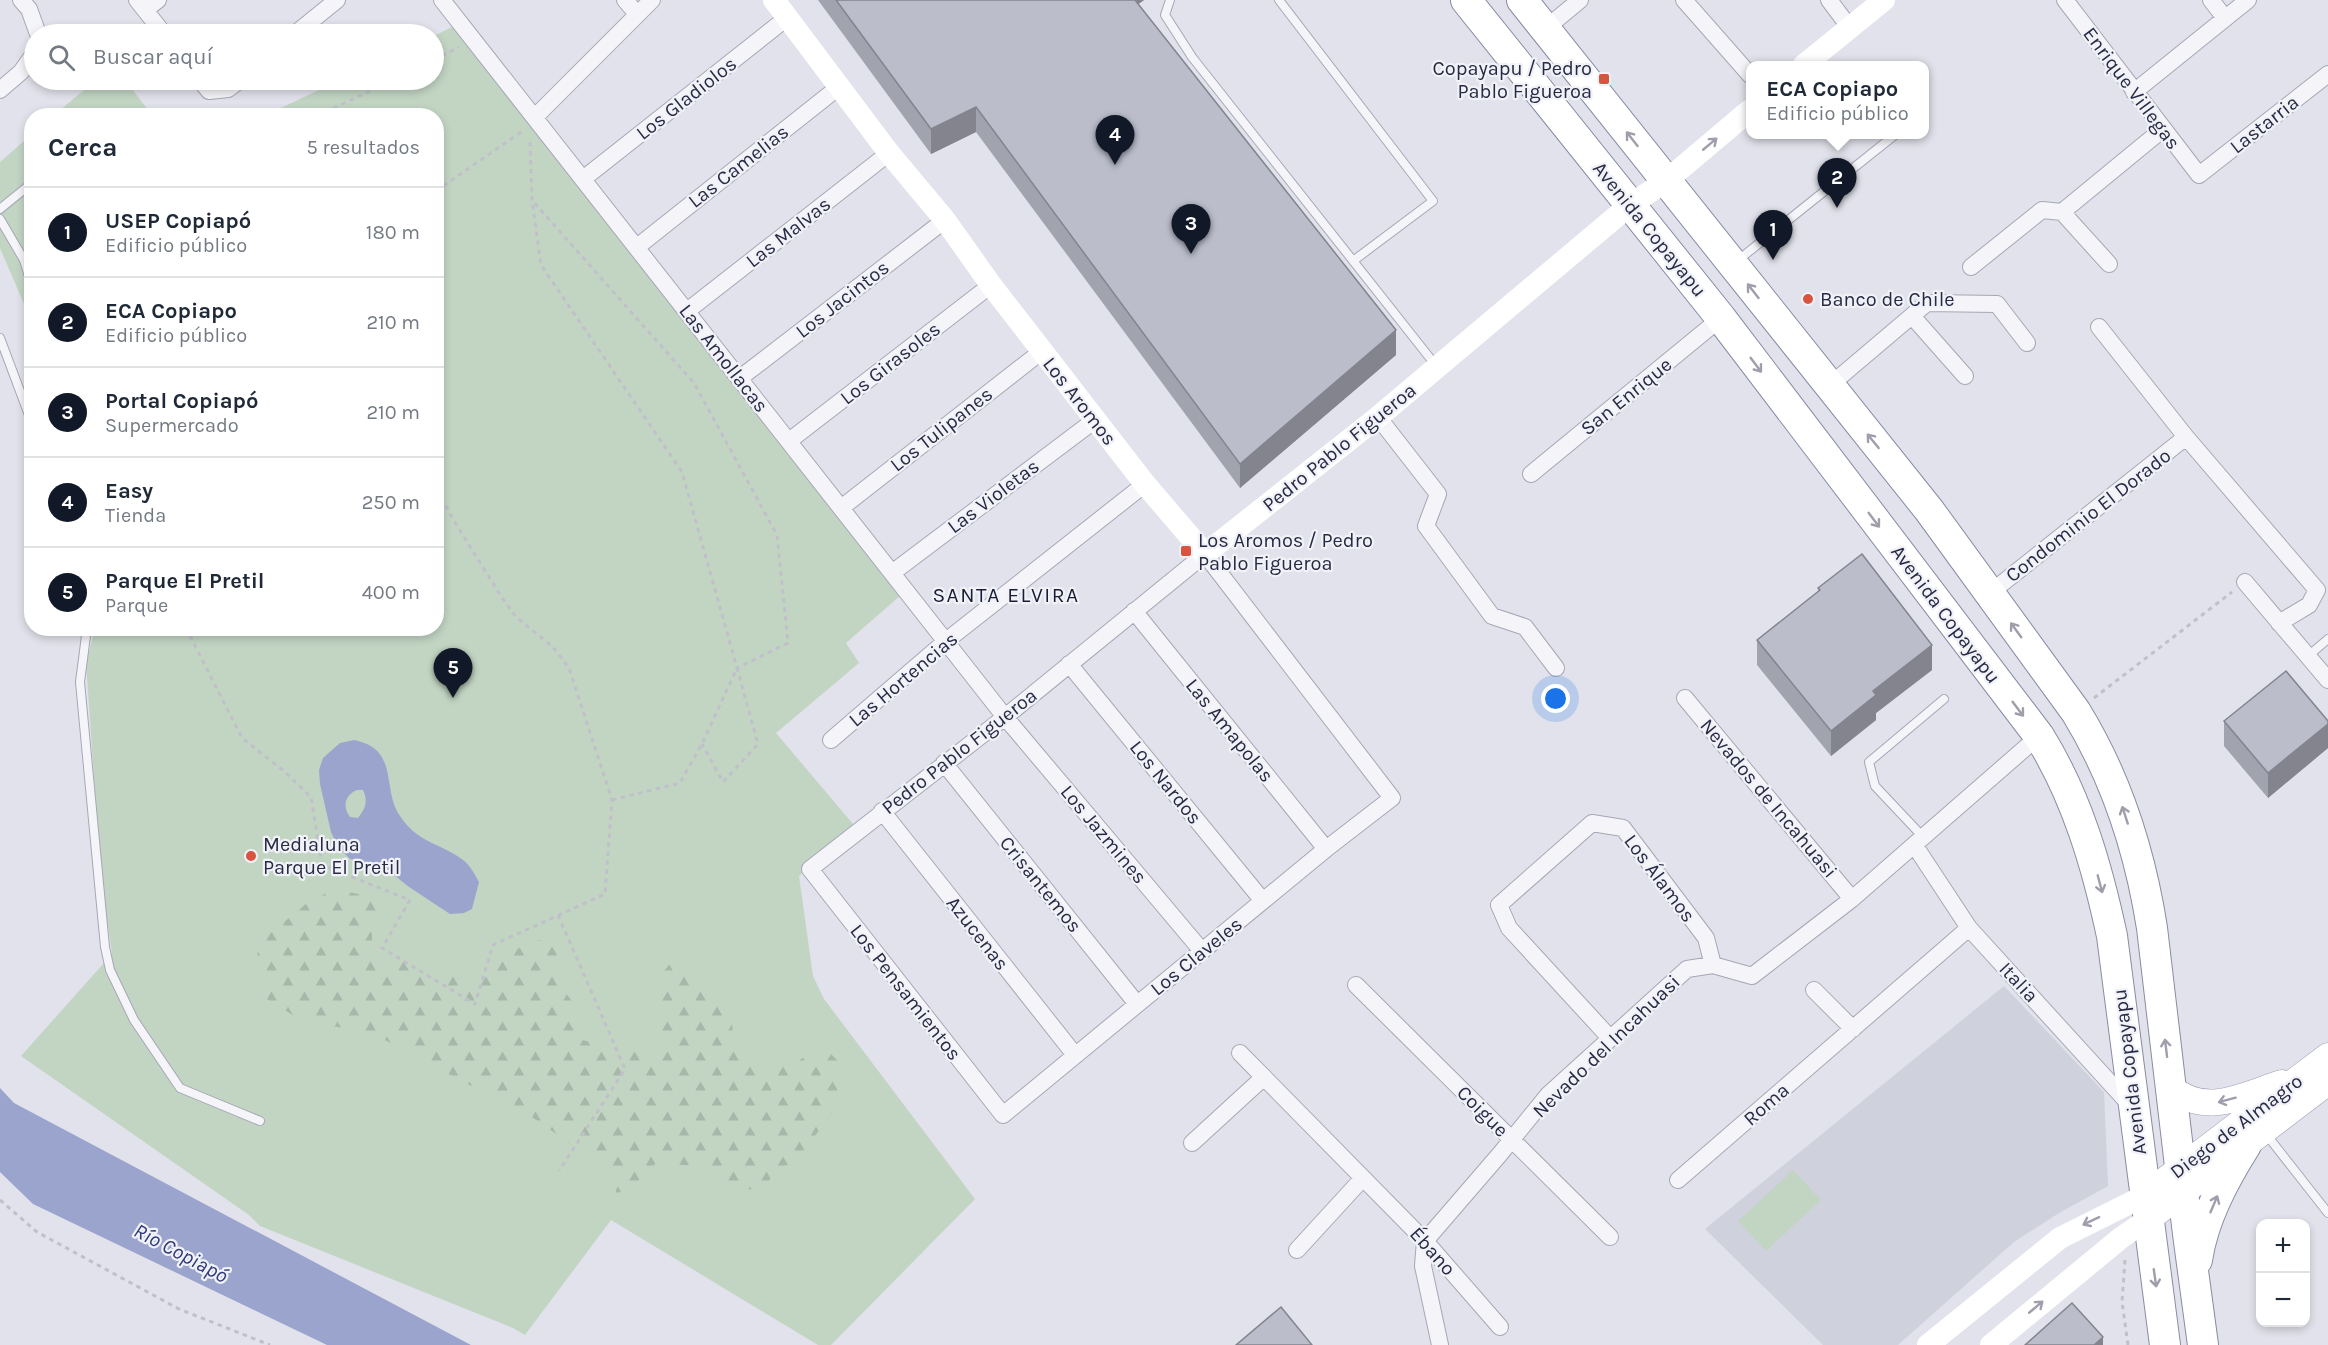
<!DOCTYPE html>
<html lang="es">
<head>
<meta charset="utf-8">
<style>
  body { margin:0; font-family:Karla,sans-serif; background:#f2f2f3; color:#1f2937 }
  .controls { position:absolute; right:18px; bottom:18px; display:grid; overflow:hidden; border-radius:12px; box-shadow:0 3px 9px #0003 }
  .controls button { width:54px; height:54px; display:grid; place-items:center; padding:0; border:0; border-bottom:2px solid #e0e1e3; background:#fff; color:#1f2937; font:30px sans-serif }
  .you { position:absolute; left:1556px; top:699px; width:21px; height:21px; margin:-15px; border:4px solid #fff; border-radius:50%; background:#1a73e8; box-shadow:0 0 0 9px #1a73e833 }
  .badge { display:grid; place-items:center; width:39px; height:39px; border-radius:50%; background:#111827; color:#fff; font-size:20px; font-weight:700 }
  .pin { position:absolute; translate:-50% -50px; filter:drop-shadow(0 2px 3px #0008) }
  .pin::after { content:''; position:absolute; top:32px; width:21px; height:18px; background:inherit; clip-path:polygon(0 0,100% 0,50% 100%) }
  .popup { position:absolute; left:1746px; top:61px; width:183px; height:78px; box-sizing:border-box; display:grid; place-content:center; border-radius:12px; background:#fff; filter:drop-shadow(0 2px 4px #0005); font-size:20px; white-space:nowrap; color:#747a83 }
  .popup b { font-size:22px; color:#1f2937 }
  .popup::after { content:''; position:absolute; left:50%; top:100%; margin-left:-12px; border:12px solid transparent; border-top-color:#fff }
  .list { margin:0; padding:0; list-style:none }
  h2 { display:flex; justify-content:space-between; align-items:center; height:78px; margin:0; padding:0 24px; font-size:26px }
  h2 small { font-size:20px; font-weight:400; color:#747a83 }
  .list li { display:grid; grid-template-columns:39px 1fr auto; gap:18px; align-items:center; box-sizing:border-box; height:90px; padding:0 24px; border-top:2px solid #e0e1e3 }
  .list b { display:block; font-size:22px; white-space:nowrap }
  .list p { margin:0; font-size:20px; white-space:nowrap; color:#747a83 }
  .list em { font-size:20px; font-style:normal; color:#747a83 }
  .icon { flex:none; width:33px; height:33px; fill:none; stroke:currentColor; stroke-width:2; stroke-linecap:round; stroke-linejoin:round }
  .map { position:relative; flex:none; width:2328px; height:1345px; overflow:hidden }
  .search { position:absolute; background:#fff; box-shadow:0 3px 9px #0003; left:24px; top:24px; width:420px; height:66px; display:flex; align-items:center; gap:15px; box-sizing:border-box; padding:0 21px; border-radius:33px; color:#747a83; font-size:22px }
  .panel { position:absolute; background:#fff; box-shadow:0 3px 9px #0003; left:24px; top:108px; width:420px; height:528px; border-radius:24px }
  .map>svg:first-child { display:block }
</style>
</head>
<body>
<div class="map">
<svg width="2328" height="1345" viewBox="0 0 2328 1345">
  <defs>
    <pattern id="forest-firs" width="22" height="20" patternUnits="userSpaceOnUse" patternTransform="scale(1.5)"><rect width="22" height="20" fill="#c2d5c3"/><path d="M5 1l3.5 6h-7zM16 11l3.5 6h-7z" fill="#a7b7a9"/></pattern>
  </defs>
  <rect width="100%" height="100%" fill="#e1e2eb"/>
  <path fill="#cfd1dd" d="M2004,986L2104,1092L2108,1186L2059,1213L2014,1242L1898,1345H1823L1705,1229Z"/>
  <path fill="#c2d5c3" d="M454,26L901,595L846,643L859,663L776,733L853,824L799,876L813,976L824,999L975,1199L831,1345H818L611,1220L525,1335L513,1328L260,1226L249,1215L21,1056L112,954L101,877L86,663L95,629L436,628V116L260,115H266L340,80H434V36Z
    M96,80H125L152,115H54Z
    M31,135V328L27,311L0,248V162Z
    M1793,1170L1821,1200L1766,1251L1738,1221Z"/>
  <path fill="url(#forest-firs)" d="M334,889L377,898L380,915L372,929V953L446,975L498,967C513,948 528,941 552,938L562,950L561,987L579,1010L582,1040L652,1056L662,1037L659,1006L661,974L671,963L712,998L732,1024L735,1054L760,1064L797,1062L822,1045L840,1063L843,1095L828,1119L794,1163L774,1169L766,1189L726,1190L698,1166L656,1163L630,1189L617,1193L598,1163L519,1108L463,1082L387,1041L359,1031L301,1020L265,998L254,971L260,942L307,903Z"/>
  <path fill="#9aa4cd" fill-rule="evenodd" d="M354,740C400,749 381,788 400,816C419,844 439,842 463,860C470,865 475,875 479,882L472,909L464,913L450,914L409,887L384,867L350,859L338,847L331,832L320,784L319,770L323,758L340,743ZM357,790H363C368,801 366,808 358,818L350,817C342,806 345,795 357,790Z
    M0,1088L14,1103L471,1345H327L33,1204L0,1172Z"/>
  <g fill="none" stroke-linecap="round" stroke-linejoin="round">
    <g stroke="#a6a7b6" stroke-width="10">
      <path id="lane" d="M1170,0L1165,15L1192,57L1437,367
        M1279,0L1433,201L1353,261
        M0,209L32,183
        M0,219L24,260L32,286
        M1737,261L1896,134
        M0,338L32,423
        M87,628L80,682L105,947L110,970L134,1020L180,1088L260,1121
        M2308,656L2328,639
        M1924,838L1875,786L1869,762L1944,699
        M2266,1134L2328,1213"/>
    </g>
    <g stroke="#a6a7b6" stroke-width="18">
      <path id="street" d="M21,0L29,9L38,34
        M137,0L164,34
        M442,0L1005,717L1202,951
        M625,0L637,14
        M1684,0L1750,75
        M1829,0L1850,28
        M2065,0L2199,175L2328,74
        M2211,0L2225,18
        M145,10L158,0
        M1545,29L1580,0
        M295,34L337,0
        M200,80L209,91L228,89L240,80
        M0,90L21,72L34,54
        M2134,92L2248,0
        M535,117L652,0
        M583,179L788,17
        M2062,212L2163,129
        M637,247L840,86
        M1971,267L2042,210L2062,212L2109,264
        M687,311L889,153
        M1912,316L1965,376
        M2099,327L2186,437L2317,590L2309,605L2279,623
        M740,378L945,220
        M1829,386L1927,303L1997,304L2027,343
        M1378,417L1438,494L1426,526L1492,616L1525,627L1556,668
        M789,441L991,285
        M1531,474L1721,318
        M841,508L1042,351
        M1205,554L1392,798L1326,849L1003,1115L810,869L1005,717Z
        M892,573L1095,420
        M2245,582L2328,680
        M1990,593L2186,437
        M1134,611L1326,849
        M1069,664L1263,901
        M1685,698L1852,899
        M831,740L946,641L1145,484
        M944,763L1137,1004
        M882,811L1075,1055
        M1915,846L1969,928L2132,1107
        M1356,985L1610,1237
        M1814,990L1853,1029
        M1610,1038L1509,928L1499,905L1592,823L1623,828L1706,938L1713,965
        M1240,1053L1425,1241L1500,1327
        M1192,1143L1264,1077
        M1678,1180L1969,928
        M1297,1250L1363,1178
        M1440,1345L1423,1266L1425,1241L1500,1154L1548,1095L1687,969L1713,965L1752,976L1852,899L2039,736"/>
    </g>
    <g stroke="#a0a2b8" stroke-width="27">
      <path id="primary" d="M2170,1087C2206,1118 2243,1095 2282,1083
        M2144,1196L2328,1056
        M2147,1220L2328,1082"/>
    </g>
    <g stroke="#888ba3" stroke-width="32">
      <path id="highway" d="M1466,0L1721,318L2039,736C2077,797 2097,866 2112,936L2165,1345
        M1522,0L1929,510L2076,712C2117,779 2140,851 2152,928L2188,1234L2203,1345
        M2197,1260C2203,1219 2224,1180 2246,1145"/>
    </g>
    <path stroke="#c0c0ca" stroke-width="3" stroke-dasharray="4.5 4.5" stroke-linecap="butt" d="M434,60L459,47
      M317,116L393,80
      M530,142L532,200L541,265L682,472L737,668L788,643L777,535L694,383L532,200
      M436,191L524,130
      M186,628L242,738L285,772L311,797L322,865L410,900L382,948L475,1004L493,945L605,894L612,800L569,668L553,647L516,617L503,599L457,526L436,488
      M2094,698L2232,592
      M612,800L680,783L702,744L737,668L758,744L723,782L702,744
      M558,915L625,1069L559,1171
      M0,1200L37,1232L179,1309L270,1345
      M2125,1260L2122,1302L2128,1345"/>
    <use href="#lane" stroke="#f5f5f9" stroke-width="8"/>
    <use href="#street" stroke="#f5f5f9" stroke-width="16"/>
    <path stroke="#fff" stroke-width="22" d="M774,0L889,153L945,220L991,285L1145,484L1205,554L1378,417L1630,205L1666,181L1750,110
      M1804,65L1884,0
      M1928,1345L2060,1238L2144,1196
      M1991,1345L2122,1237L2147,1220"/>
    <use href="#primary" stroke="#fff" stroke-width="26"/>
    <use href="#highway" stroke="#fff" stroke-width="30"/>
  </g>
  <path fill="#a1a3af" d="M818,0H1144L1138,4L1396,355L1240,488L976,132L931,154Z
    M1818,588L1932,670L1876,713V720L1831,756L1757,665V640L1818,592Z
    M2224,721H2328V748L2268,798L2224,746Z"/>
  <path fill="#83848e" d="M1126,0H1144L1126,13Z
    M976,107V132L931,154V129Z
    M1396,330V355L1240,488V464Z
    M1932,645V670L1876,713V720L1831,756V731L1873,691Z
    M2328,724V748L2268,798V773Z
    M2103,1337V1345H2094Z"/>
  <path fill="#bbbdcb" stroke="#83848e" stroke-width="1.5" d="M836,0H1135L1396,330L1240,464L976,107L931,129Z
    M1862,554L1932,645L1873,691L1876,695L1831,731L1757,640L1820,590L1818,588Z
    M2286,671L2328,721V724L2268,773L2224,721Z
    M2072,1303L2103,1337L2094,1345H2025Z
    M1281,1307L1312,1345H1236Z"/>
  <defs><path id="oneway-shaft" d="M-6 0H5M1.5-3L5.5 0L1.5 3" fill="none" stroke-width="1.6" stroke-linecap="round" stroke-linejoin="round" transform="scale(1.5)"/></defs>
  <g stroke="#9e9fab">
    <use href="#oneway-shaft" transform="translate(1632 139) rotate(-128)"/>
    <use href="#oneway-shaft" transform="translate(1710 144) rotate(-40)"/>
    <use href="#oneway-shaft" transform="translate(1753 291) rotate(-128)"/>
    <use href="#oneway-shaft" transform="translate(1756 365) rotate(53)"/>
    <use href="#oneway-shaft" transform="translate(1873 441) rotate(-129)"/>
    <use href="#oneway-shaft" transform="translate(1874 520) rotate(53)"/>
    <use href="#oneway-shaft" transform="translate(2016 630) rotate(-126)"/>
    <use href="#oneway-shaft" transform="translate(2018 709) rotate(53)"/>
    <use href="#oneway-shaft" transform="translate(2125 815) rotate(-108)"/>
    <use href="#oneway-shaft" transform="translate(2100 884) rotate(75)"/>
    <use href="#oneway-shaft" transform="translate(2166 1048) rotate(-97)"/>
    <use href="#oneway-shaft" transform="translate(2227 1100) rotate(165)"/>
    <use href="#oneway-shaft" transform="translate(2214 1204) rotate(-67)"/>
    <use href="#oneway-shaft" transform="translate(2091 1221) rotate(155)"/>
    <use href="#oneway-shaft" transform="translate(2155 1278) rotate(82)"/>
    <use href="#oneway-shaft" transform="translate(2036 1307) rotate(-40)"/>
  </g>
  <g fill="#d8543f" stroke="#f1f2f8" stroke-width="2">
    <rect x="1598" y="73" width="12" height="12" rx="3"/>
    <circle cx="1808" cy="299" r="6"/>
    <rect x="1180" y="545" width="12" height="12" rx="3"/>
    <circle cx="251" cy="856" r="6"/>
  </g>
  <g text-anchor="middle" stroke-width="4.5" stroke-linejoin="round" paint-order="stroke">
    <g font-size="20" fill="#282a44" stroke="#f1f2f8" text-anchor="start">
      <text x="1592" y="75" text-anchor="end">Copayapu / Pedro<tspan x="1592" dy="23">Pablo Figueroa</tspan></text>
      <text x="1820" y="306">Banco de Chile</text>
      <text x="1198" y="547">Los Aromos / Pedro<tspan x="1198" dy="23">Pablo Figueroa</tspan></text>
      <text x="263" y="851">Medialuna<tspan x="263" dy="23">Parque El Pretil</tspan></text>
    </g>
    <g font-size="20" fill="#282a44" stroke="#f1f2f8">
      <text transform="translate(2132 88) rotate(53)" y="7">Enrique Villegas</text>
      <text transform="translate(686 98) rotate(-38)" y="7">Los Gladiolos</text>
      <text transform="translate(2264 124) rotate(-38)" y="7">Lastarria</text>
      <text transform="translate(738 166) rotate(-38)" y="7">Las Camelias</text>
      <text transform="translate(1650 229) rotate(51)" y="7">Avenida Copayapu</text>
      <text transform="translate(788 232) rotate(-38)" y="7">Las Malvas</text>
      <text transform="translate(842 299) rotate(-38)" y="7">Los Jacintos</text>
      <text transform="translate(724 358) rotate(52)" y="7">Las Amollacas</text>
      <text transform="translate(890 363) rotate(-38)" y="7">Los Girasoles</text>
      <text transform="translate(1626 396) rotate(-39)" y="7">San Enrique</text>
      <text transform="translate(1080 401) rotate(52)" y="7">Los Aromos</text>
      <text transform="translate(941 429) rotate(-38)" y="7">Los Tulipanes</text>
      <text transform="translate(1339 447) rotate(-39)" y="7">Pedro Pablo Figueroa</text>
      <text transform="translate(993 496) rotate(-37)" y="7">Las Violetas</text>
      <text transform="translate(2088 515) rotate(-38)" y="7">Condominio El Dorado</text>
      <text transform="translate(1946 614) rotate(53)" y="7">Avenida Copayapu</text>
      <text transform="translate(903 679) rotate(-40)" y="7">Las Hortencias</text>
      <text transform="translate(1230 730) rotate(51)" y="7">Las Amapolas</text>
      <text transform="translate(959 751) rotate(-38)" y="7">Pedro Pablo Figueroa</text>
      <text transform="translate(1166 782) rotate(51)" y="7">Los Nardos</text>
      <text transform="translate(1769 798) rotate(50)" y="7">Nevados de Incahuasi</text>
      <text transform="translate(1104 834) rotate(50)" y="7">Los Jazmines</text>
      <text transform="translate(1660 878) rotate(53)" y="7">Los Álamos</text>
      <text transform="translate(1041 884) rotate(51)" y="7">Crisantemos</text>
      <text transform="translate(978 933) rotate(52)" y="7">Azucenas</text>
      <text transform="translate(1196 956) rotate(-39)" y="7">Los Claveles</text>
      <text transform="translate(2019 982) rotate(47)" y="7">Italia</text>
      <text transform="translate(906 992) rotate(52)" y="7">Los Pensamientos</text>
      <text transform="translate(1606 1046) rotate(-44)" y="7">Nevado del Incahuasi</text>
      <text transform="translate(2129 1072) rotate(-97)" y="7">Avenida Copayapu</text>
      <text transform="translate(1766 1104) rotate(-41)" y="7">Roma</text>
      <text transform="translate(1483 1111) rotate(45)" y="7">Coigue</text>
      <text transform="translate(2236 1126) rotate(-37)" y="7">Diego de Almagro</text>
      <text transform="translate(1433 1251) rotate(48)" y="7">Ébano</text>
    </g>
    <g font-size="21" letter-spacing="1.5" fill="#1a1c35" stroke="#f1f2f8">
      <text x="1006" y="602">SANTA ELVIRA</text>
    </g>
    <g font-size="21" font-style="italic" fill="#2f3b7b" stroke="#f1f2f8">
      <text transform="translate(181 1253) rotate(28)" y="7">Río Copiapó</text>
    </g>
  </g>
</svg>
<div class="controls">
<button>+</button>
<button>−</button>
</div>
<div class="you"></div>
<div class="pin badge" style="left:1773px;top:260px">1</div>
<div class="pin badge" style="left:1837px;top:208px">2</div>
<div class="popup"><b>ECA Copiapo</b>Edificio público</div>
<div class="pin badge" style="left:1191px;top:254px">3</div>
<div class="pin badge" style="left:1115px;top:165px">4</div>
<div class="pin badge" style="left:453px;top:698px">5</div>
<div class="search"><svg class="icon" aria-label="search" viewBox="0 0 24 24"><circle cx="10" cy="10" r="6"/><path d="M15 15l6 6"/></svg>Buscar aquí</div>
<section class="panel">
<h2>Cerca<small>5 resultados</small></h2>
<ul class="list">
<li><span class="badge">1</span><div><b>USEP Copiapó</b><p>Edificio público</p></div><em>180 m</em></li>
<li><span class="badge">2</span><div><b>ECA Copiapo</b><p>Edificio público</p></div><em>210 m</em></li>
<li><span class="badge">3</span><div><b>Portal Copiapó</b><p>Supermercado</p></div><em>210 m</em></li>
<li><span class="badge">4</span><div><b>Easy</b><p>Tienda</p></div><em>250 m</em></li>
<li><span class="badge">5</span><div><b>Parque El Pretil</b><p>Parque</p></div><em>400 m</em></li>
</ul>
</section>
</div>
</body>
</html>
